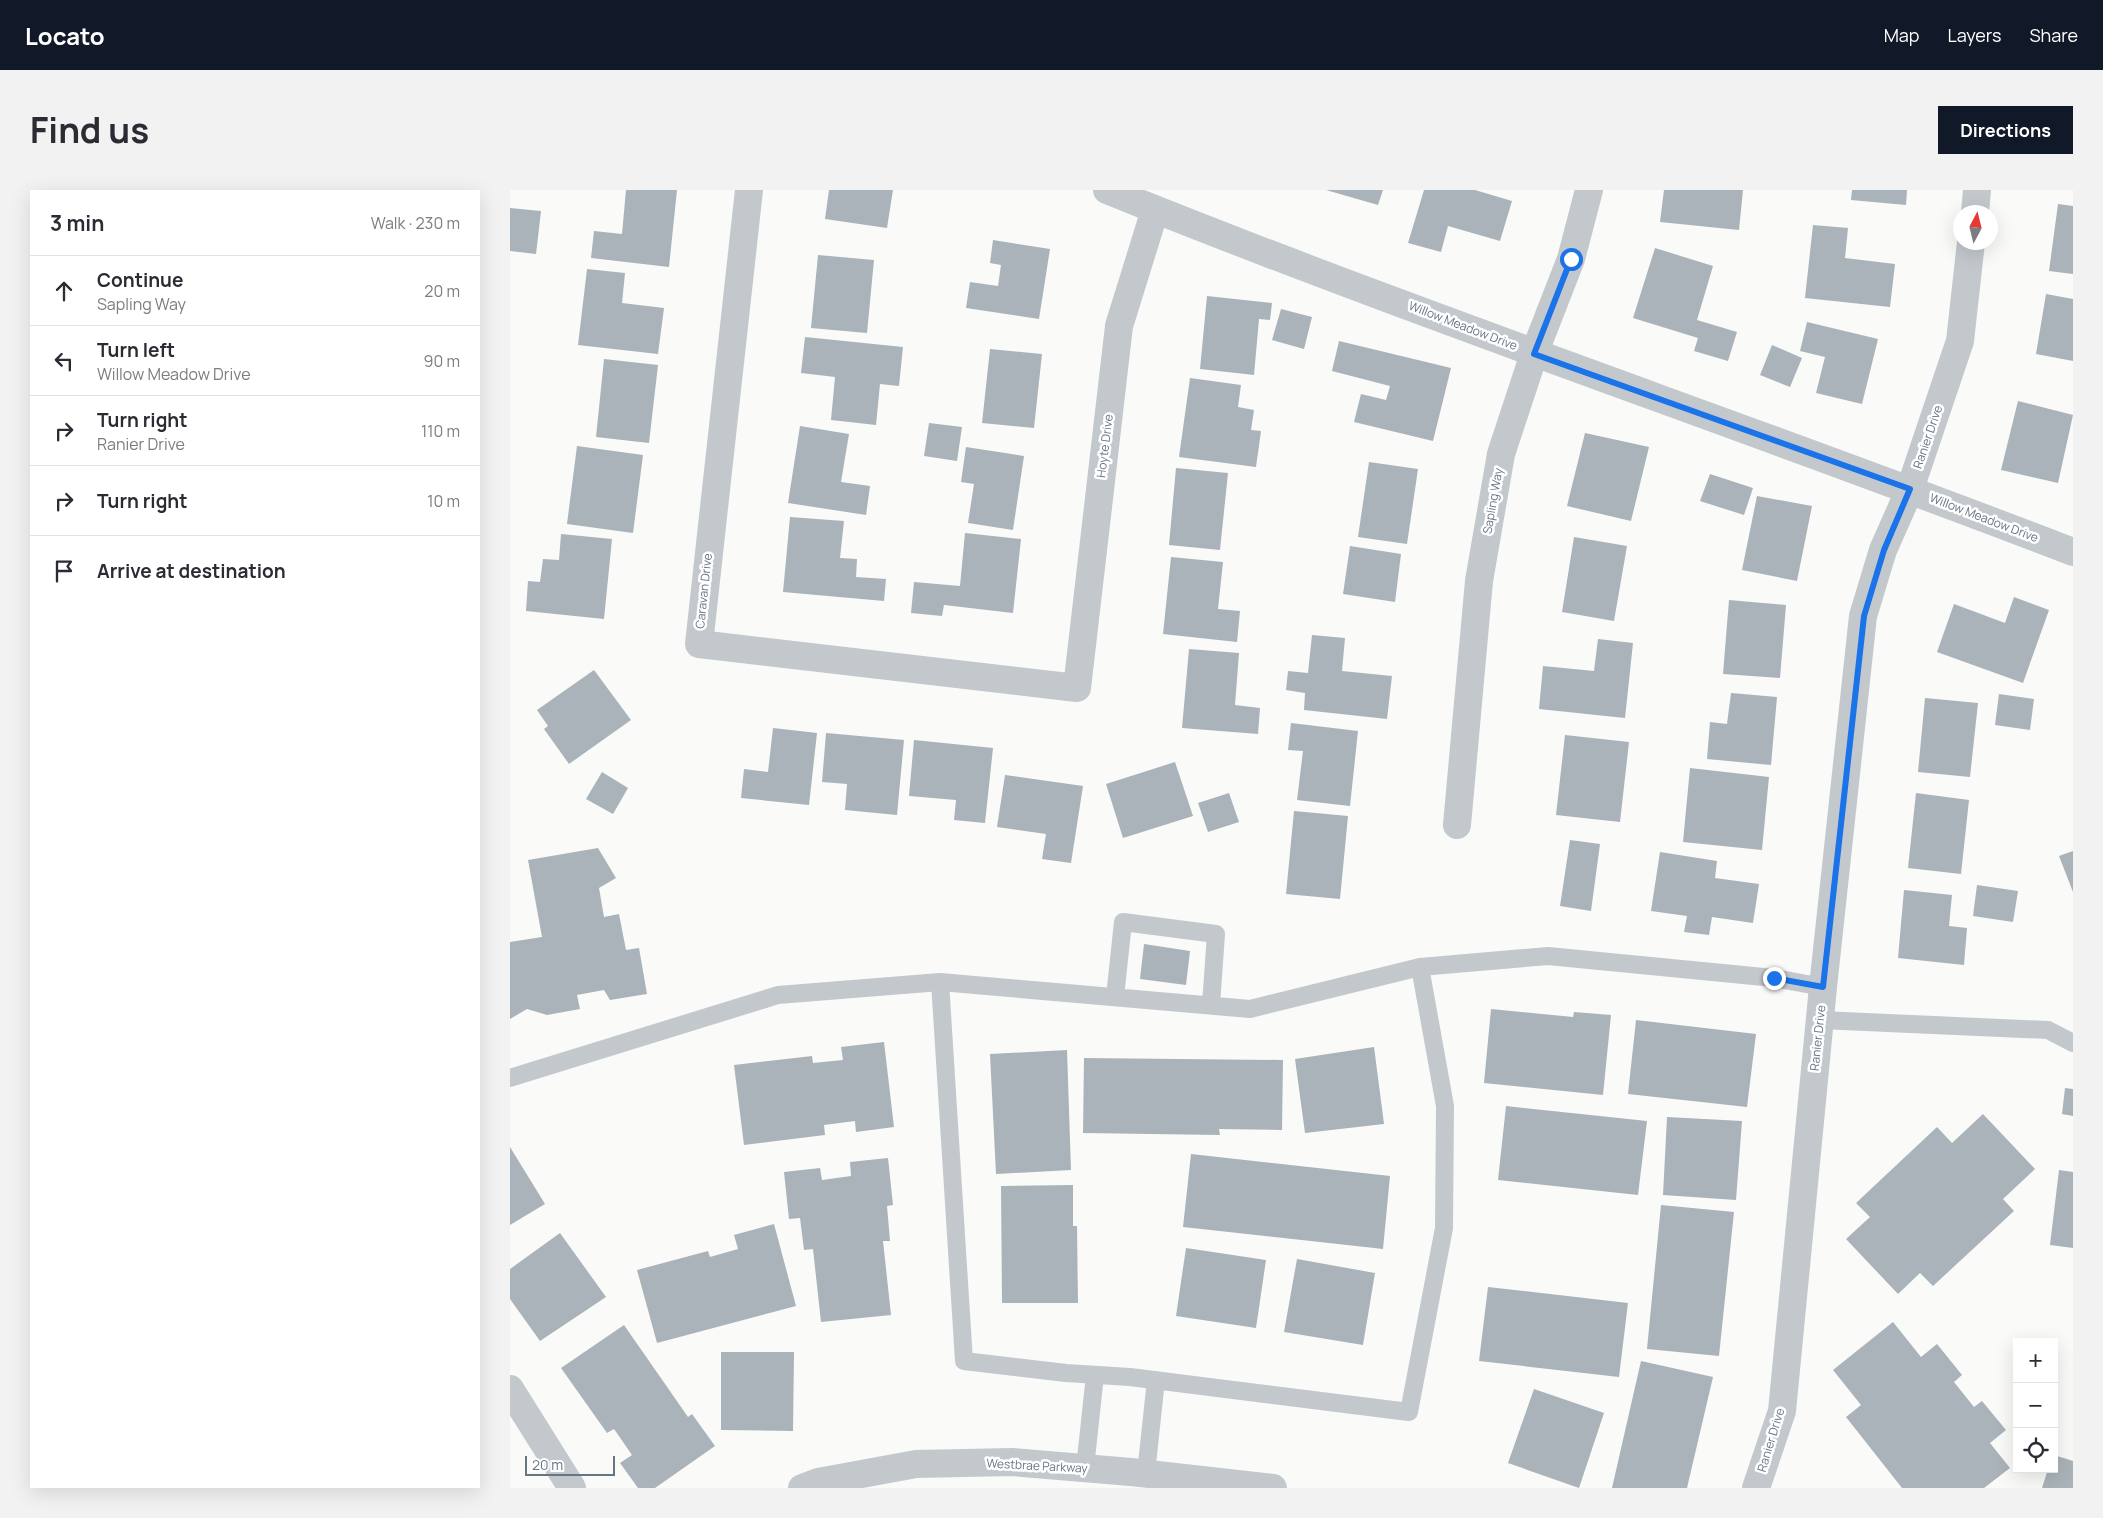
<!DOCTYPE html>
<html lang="en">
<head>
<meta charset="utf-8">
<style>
  body { margin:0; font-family:Manrope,sans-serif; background:#f2f2f3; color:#2b2b33 }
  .controls { position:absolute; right:15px; bottom:15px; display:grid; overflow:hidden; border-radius:0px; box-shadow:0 5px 20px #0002 }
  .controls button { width:45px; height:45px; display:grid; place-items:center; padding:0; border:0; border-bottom:1px solid #e1e1e2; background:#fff; color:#2b2b33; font:25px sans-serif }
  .compass { position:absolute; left:1443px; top:15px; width:45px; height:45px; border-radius:50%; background:#fff; box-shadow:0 5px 20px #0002; rotate:7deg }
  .scale { position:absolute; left:15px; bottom:12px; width:90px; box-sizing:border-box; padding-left:5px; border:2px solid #657683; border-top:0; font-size:14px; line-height:18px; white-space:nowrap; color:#657683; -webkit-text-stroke:4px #fff; paint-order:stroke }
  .stop { position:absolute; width:15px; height:15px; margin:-11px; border:4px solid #1a73e8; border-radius:50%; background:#fff }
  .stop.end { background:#1a73e8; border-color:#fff; box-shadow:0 1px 5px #0008 }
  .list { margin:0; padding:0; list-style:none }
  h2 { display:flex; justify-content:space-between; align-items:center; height:65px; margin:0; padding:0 20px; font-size:21px }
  h2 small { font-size:16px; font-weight:400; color:#7c7c81 }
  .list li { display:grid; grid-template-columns:32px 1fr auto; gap:15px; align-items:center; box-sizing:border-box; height:70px; padding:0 20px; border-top:1px solid #e1e1e2 }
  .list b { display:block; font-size:19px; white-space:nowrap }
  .list p { margin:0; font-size:16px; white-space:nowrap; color:#7c7c81 }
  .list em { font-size:16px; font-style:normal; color:#7c7c81 }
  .icon { flex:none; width:28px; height:28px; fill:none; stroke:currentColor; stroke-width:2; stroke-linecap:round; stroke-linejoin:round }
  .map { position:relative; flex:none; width:1563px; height:1298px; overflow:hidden; border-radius:0px }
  header { display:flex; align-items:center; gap:30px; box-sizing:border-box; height:70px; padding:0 25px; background:#111827; color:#fff }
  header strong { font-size:24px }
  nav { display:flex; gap:28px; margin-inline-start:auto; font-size:18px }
  .intro { display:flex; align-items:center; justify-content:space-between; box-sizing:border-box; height:120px; padding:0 30px }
  h1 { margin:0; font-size:35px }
  .button { padding:12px 22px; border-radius:0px; background:#111827; color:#fff; font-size:18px; font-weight:700 }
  main { display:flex; gap:30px; padding:0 30px }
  aside { flex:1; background:#fff; border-radius:0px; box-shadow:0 5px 20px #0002 }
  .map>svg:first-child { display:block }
</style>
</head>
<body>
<header>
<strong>Locato</strong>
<nav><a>Map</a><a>Layers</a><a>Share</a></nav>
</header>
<div class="intro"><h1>Find us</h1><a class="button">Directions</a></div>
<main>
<aside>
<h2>3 min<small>Walk · 230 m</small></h2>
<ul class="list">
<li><svg class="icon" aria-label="ahead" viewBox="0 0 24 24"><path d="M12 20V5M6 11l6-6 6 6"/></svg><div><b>Continue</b><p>Sapling Way</p></div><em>20 m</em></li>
<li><svg class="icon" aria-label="left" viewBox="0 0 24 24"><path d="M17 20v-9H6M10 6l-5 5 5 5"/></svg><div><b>Turn left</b><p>Willow Meadow Drive</p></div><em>90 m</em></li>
<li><svg class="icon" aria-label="right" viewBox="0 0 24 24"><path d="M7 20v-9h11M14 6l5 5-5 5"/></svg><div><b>Turn right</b><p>Ranier Drive</p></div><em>110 m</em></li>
<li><svg class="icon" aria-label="right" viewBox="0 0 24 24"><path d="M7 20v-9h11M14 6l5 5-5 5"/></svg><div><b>Turn right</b></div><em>10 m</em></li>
<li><svg class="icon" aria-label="arrive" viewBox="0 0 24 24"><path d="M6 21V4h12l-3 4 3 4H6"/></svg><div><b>Arrive at destination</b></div></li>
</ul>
</aside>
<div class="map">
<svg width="1563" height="1298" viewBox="0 0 1563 1298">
  <rect width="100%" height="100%" fill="#fafaf8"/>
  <path fill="#aab3b9" d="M116,0H167L159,77L81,68L84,41L112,44Z
    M319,0H383L377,38L315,29Z
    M816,0H873L868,15Z
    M914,0H965L1002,11L990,51L938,36L931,62L898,53Z
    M1154,0H1233L1229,40L1150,32Z
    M1342,0H1397L1396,15L1341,10Z
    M1548,14L1563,16V84L1539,81Z
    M0,18L31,21L26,64L0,61Z
    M1303,35L1338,38L1335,68L1385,74L1380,117L1295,108Z
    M483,50L540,59L529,129L456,118L460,92L488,96L491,75L480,73Z
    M1145,58L1203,76L1187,130L1227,142L1218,171L1184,161L1188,148L1123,128Z
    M308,65L364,70L357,143L301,138Z
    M77,79L115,83L112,113L154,118L148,164L68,155Z
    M1536,104L1563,109V171L1526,164Z
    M697,106L762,113L760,130L749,129L744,185L690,179Z
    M771,119L802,127L794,159L762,150Z
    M1297,132L1368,149L1352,214L1306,203L1315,167L1290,161Z
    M295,147L393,157L389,196L370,194L366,235L321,230L325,187L291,183Z
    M829,151L941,178L923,251L844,232L851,204L876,210L880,196L822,181Z
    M1262,155L1292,168L1280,197L1250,185Z
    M480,159L532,164L524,238L472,233Z
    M94,169L148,175L139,253L86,247Z
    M680,188L731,195L728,217L744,220L741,240L751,241L746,277L669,267Z
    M1508,211L1563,225L1548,293L1491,280Z
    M419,233L452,237L447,271L414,266Z
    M290,236L339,244L331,292L360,296L356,325L278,313Z
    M1075,243L1139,257L1121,331L1057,316Z
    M67,256L133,265L123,343L57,334Z
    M456,257L514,266L503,340L458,333L464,294L451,292Z
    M859,272L908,279L897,354L848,347Z
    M666,278L718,283L710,360L659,355Z
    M1200,284L1243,298L1234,325L1190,311Z
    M1247,306L1302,316L1287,391L1232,380Z
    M280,327L334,331L330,368L347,369L346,387L376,389L374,411L273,402Z
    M455,343L511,349L503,423L434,415L432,426L401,423L404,392L450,396Z
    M51,344L102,349L94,429L16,421L18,391L30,392L33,369L49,370Z
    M1064,347L1117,356L1104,431L1052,422Z
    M840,356L891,364L885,412L833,404Z
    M661,367L713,372L708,419L730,421L727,452L653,444Z
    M1504,407L1539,420L1513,493L1427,462L1444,414L1495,433Z
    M1219,410L1276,415L1270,488L1213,484Z
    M802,445L835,448L832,481L882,486L877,529L794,520L795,503L776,500L778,481L798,483Z
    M1088,449L1123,453L1115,528L1029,519L1033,476L1084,481Z
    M679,459L729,463L725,515L750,518L748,544L672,538Z
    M84,480L121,530L59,574L34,539L38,536L27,520Z
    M1221,503L1267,507L1261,575L1197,569L1200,532L1217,534Z
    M1489,504L1524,509L1520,540L1485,535Z
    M1415,508L1468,513L1460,587L1408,582Z
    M781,533L848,541L840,616L787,610L793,561L778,560Z
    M263,538L307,543L299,615L231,608L234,579L258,582Z
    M316,543L394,550L387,625L335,620L337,594L312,592Z
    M1055,545L1119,552L1110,632L1046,625Z
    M404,550L483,558L475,633L444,630L446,610L399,606Z
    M665,572L683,626L613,648L596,594Z
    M1180,578L1259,587L1252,660L1173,652Z
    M92,582L118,598L103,624L76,609Z
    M495,585L573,596L561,673L532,669L536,644L487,637Z
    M719,603L729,632L698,642L688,613Z
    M1406,603L1459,610L1451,684L1398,678Z
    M784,621L838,626L830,709L776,704Z
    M1060,650L1090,654L1081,721L1050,716Z
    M88,658L106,688L89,698L94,727L109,724L116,760L129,758L137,804L100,810L94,800L67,805L70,819L37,825L17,819L0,829V752L32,747L18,670Z
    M1563,661V702L1549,666Z
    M1150,662L1207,671L1205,688L1249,694L1243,733L1202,727L1199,745L1174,742L1177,726L1141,721Z
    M1467,695L1508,701L1503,732L1463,726Z
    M1394,700L1442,705L1439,736L1457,738L1454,775L1388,768Z
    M634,754L680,761L676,795L630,789Z
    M981,819L1063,827L1064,822L1101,825L1093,905L974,893Z
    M1126,830L1246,844L1237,917L1118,904Z
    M374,852L384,937L346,942L345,931L314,935L315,945L234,955L224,875L302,866L303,873L333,870L331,857Z
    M864,857L874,934L795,943L785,869Z
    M557,860L561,980L486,984L480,864Z
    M574,868L773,870L772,940L709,939L710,945L573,943Z
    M1555,898L1563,899V926L1552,924Z
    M996,916L1137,931L1128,1005L988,990Z
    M1473,924L1525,979L1493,1009L1504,1021L1423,1096L1410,1083L1388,1104L1336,1049L1360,1027L1346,1013L1427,937L1442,953Z
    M1157,927L1232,931L1226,1010L1153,1005Z
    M0,957L35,1014L0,1035Z
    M681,964L880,986L873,1059L673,1037Z
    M378,968L383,1015L377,1016L380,1051H373L381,1125L311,1132L303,1059L294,1060L290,1028L279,1029L274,982L310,978L312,990L341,986L340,972Z
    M1549,980L1563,982V1058L1540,1055Z
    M563,995V1036H567L568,1113H492L491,996Z
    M1151,1015L1224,1022L1209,1166L1137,1159Z
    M264,1034L286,1116L147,1153L127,1080L198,1061L200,1067L228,1059L224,1045Z
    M50,1043L96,1107L30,1151L0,1109V1079Z
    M676,1058L756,1070L746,1138L666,1126Z
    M787,1069L865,1083L853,1155L774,1142Z
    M978,1097L1118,1113L1109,1187L969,1171Z
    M1383,1132L1411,1167L1427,1154L1452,1185L1444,1192L1464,1217L1472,1211L1496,1240L1480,1253L1500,1278L1474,1298H1392L1336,1227L1351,1215L1323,1180Z
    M114,1135L178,1227L182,1224L205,1256L145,1298H128L110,1273L122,1265L104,1239L97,1243L51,1178Z
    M211,1162H284L283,1241L211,1240Z
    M1131,1171L1203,1187L1177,1298H1102Z
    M1024,1199L1094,1223L1069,1298L998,1273Z
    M1544,1265L1563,1271V1298H1532L1538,1279H1544Z"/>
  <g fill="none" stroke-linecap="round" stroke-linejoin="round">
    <path stroke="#c3c8cc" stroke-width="18" d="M430,792L454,1171L556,1183L620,1187L899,1222L934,1038L935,916L910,777
      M605,807L613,732L706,744L701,815
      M1310,830L1538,840L1563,853
      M0,888L268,805L430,792L740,819L910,777L1038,766L1264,788L1313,797
      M575,1278L585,1185
      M636,1283L646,1190"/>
    <path stroke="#c3c8cc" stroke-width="28" d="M239,0L189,454L567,498L609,136L645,20
      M1465,22L1467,0
      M947,635L969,391L991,264L1024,164L1061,69L1079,0
      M0,1199L62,1298
      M292,1298L308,1292L406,1274L502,1272L621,1282L763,1298
      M1246,1298L1272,1221L1313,797L1353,426L1373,360L1400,299L1450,151L1461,52"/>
    <path stroke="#c3c8cc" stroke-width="28" d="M597,0C916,129 1242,238 1563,362"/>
  </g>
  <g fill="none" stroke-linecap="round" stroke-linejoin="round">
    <path stroke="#1a73e8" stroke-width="6" d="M1061,69L1024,164L1400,299L1374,360L1354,426L1313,797L1264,788"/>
  </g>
  <g text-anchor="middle" stroke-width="5" stroke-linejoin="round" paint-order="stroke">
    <g font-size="12" fill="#657683" stroke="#fff">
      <text transform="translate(953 136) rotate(21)" y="4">Willow Meadow Drive</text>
      <text transform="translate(1418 247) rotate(-71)" y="4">Ranier Drive</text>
      <text transform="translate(595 256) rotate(-83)" y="4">Hoyte Drive</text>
      <text transform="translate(983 311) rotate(-80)" y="4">Sapling Way</text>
      <text transform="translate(1474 328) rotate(21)" y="4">Willow Meadow Drive</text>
      <text transform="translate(194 401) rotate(-84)" y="4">Caravan Drive</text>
      <text transform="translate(1308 848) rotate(-84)" y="4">Ranier Drive</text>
      <text transform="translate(1261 1250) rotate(-73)" y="4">Ranier Drive</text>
      <text transform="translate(527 1276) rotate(3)" y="4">Westbrae Parkway</text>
    </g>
  </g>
</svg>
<div class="controls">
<button>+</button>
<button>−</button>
<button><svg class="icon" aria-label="locate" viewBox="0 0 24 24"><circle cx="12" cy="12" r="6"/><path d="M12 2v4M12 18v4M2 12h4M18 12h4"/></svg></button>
</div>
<svg class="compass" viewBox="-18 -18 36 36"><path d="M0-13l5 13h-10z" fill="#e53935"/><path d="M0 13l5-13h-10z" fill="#7c7c81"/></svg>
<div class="scale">20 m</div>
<div class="stop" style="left:1061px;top:69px"></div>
<div class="stop end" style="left:1264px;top:788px"></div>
</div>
</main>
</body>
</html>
